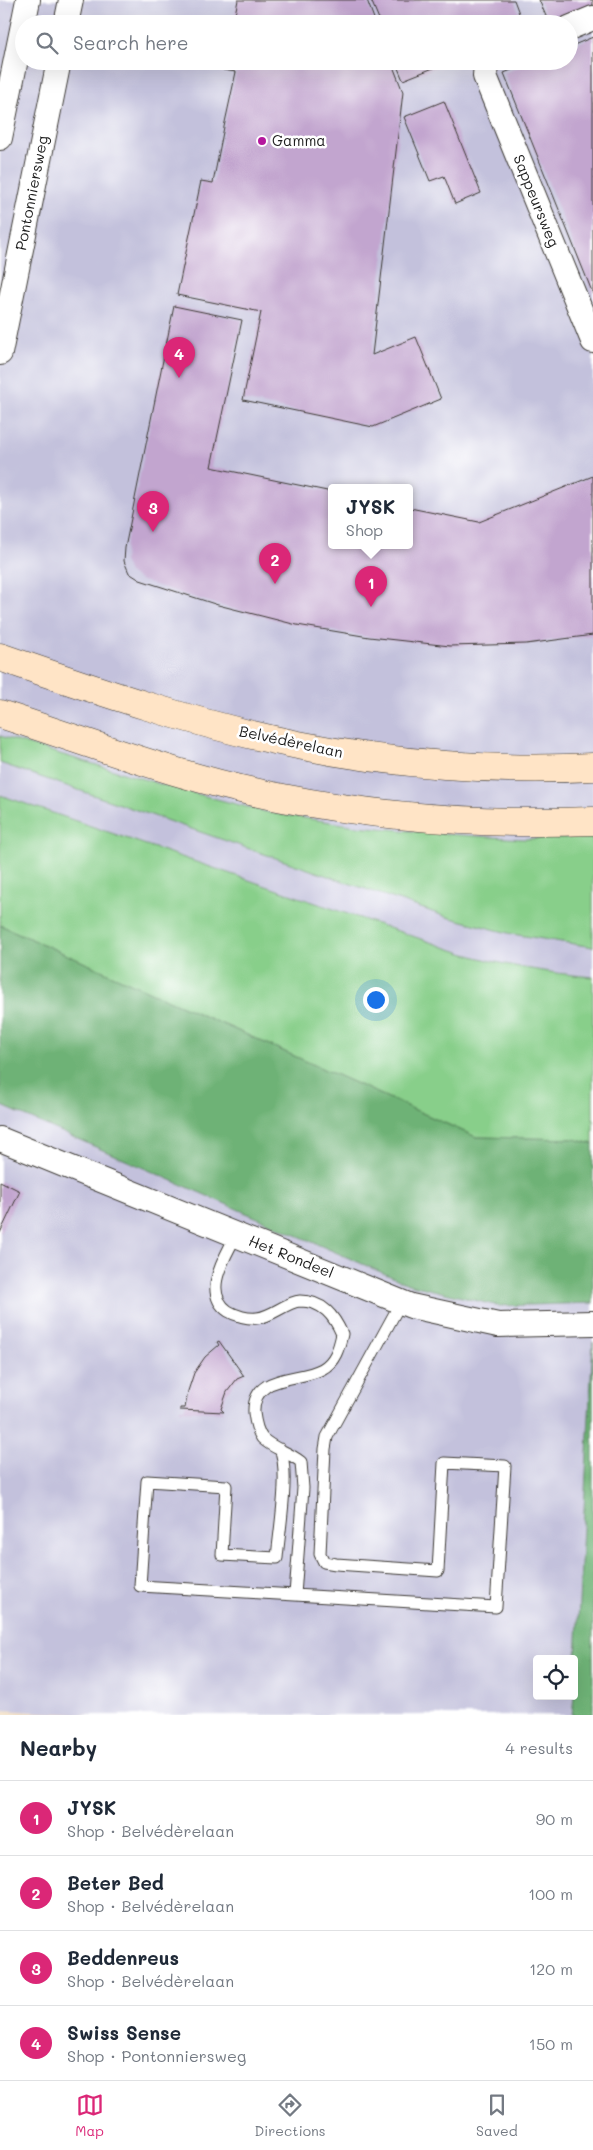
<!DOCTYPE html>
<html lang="en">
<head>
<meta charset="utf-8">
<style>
  body { margin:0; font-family:Mali,sans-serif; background:#f2f2f3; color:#1f2937 }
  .controls { position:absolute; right:15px; bottom:15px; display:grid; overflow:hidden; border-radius:5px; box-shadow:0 5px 20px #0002 }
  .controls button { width:45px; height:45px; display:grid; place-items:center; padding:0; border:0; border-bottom:1px solid #e0e1e3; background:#fff; color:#1f2937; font:25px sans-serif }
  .you { position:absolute; left:375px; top:999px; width:18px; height:18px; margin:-12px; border:4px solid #fff; border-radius:50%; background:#1a73e8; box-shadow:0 0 0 8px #1a73e833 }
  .badge { display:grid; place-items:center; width:32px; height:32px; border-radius:50%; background:#db2777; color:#fff; font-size:16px; font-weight:700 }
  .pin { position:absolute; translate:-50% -41px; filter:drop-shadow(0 1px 2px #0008) }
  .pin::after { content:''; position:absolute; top:26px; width:18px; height:15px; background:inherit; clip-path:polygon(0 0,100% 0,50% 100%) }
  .popup { position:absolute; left:328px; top:484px; width:85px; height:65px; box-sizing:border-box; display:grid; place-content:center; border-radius:5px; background:#fff; filter:drop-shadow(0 1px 4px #0005); font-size:16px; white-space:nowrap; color:#747a83 }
  .popup b { font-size:19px; color:#1f2937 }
  .popup::after { content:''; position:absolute; left:50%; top:100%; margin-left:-10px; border:10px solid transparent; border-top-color:#fff }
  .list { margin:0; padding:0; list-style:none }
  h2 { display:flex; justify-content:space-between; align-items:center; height:65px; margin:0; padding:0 20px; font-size:21px }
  h2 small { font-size:16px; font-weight:400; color:#747a83 }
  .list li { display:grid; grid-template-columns:32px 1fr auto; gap:15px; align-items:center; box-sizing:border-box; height:75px; padding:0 20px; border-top:1px solid #e0e1e3 }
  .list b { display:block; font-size:19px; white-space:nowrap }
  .list p { margin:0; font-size:16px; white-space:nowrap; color:#747a83 }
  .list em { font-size:16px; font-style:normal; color:#747a83 }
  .icon { flex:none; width:28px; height:28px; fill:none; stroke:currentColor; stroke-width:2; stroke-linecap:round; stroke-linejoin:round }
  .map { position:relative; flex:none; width:593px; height:1715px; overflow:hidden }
  .search { position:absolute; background:#fff; box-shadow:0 5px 20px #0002; left:15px; right:15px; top:15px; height:55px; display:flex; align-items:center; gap:12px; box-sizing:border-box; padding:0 18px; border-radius:28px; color:#747a83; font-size:19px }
  .sheet { height:365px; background:#fff }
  nav { display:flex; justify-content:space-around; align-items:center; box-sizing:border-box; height:70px; border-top:1px solid #e0e1e3; background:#fff; font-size:14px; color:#747a83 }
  nav a { display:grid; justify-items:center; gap:2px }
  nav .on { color:#db2777 }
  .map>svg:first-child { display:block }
</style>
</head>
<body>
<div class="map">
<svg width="593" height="1715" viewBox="0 0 593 1715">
  <rect width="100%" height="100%" fill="#fff"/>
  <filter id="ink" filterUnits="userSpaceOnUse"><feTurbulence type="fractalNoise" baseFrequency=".02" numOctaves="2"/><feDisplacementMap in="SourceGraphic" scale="10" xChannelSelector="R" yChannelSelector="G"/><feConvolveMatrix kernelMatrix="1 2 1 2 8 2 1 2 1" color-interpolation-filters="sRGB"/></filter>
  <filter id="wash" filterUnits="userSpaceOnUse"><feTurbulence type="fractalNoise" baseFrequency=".0096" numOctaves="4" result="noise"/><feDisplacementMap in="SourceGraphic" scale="20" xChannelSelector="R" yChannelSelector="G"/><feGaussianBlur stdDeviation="1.12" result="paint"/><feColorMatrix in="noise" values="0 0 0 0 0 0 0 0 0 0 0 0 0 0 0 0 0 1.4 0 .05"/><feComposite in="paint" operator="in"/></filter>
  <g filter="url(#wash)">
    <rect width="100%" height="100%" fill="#f2ddbf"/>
    <path fill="#c3c1dc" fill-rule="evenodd" d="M0,0H593V1715H92L0,1710ZM24,24H569V61H24ZM332,488H410V546H332ZM537,1659H574V1696H537Z"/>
    <path fill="#88cf8a" stroke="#527653" d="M0,736L163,785L270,813L357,826L443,834L523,839L593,837V947L512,934L447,917L0,763Z
      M0,795L462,953C506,966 548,973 593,977V1144L574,1139L476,1137L0,925Z"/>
    <path fill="#6eb276" stroke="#456749" d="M0,925L476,1137L574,1139L593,1144V1303L499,1306L408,1284L0,1105Z
      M593,1342V1715H572L574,1696Z"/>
    <g id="blocks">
      <path fill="#c2a5cf" d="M238,0H367L376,24H233Z
        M371,0H514L523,24H381Z
        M539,0H593V5L549,23Z
        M593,37V294L504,73L533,61H569V47Z
        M225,61H391L403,92L372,355L416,337L441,399L373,427L243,400L261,312L177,295L201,181L213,183L224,127L236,72L223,70Z
        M395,61H451L403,80Z
        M444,101L481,193L455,204L444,176L430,181L404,117Z
        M174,306L242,320L211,467L332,492V546H410V508L479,522L593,476V635L526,644L450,646L369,637L297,625L218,605L140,580L129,573L124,561L125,548Z
        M0,1181L20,1191L0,1233Z
        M219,1341L244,1376L237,1379L227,1392L221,1409L224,1412L180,1410V1408H185L188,1391L194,1373L205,1357L219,1345L217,1342Z"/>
    </g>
  </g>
  <g filter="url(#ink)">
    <use href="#blocks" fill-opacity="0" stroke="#3c3934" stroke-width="1"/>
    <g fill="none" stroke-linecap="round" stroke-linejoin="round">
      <g stroke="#3c3934" stroke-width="13">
        <path id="service" d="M236,1235C226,1256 201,1292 228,1311C236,1316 248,1319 257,1318C272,1317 286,1302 300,1301C323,1301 334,1316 342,1334C339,1348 335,1362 322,1369C299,1382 252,1373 254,1413C255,1421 257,1431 262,1438C273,1449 289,1452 301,1462L303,1488L295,1595L496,1607L505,1466L444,1463L438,1571L336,1564L324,1562L320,1554L325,1449L327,1437L401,1302
          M280,1449C290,1471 279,1533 277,1558L222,1555L226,1486L147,1481L140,1586L295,1595"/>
      </g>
      <g stroke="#3c3934" stroke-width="26">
        <path id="minor" d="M66,24L71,0
          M569,28L593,18
          M489,61L486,64L485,76L593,341
          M0,138L28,0
          M0,353L59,61
          M0,1139L411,1306L498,1325L593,1323"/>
      </g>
      <g stroke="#3c3934" stroke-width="29">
        <path id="secondary" d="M0,657C98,691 197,725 298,745C391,764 498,772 593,767
          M0,714C94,744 186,780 283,798C385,818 489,825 593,821"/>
      </g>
      <use href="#service" stroke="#fff" stroke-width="11"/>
      <use href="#minor" stroke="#fff" stroke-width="24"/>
      <use href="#secondary" stroke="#ffe4c6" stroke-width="28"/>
    </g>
  </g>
  <circle fill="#b5179e" stroke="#fff" stroke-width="2" cx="262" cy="141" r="5"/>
  <g text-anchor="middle" stroke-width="5" stroke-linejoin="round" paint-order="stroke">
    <g font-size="15" fill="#1c1c1c" stroke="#fff" text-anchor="start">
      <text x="272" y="146">Gamma</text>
    </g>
    <g font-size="15" fill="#1c1c1c" stroke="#fff">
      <text transform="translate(32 193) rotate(-79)" y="5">Pontonniersweg</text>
      <text transform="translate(536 201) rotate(68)" y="5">Sappeursweg</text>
      <text transform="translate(291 742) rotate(12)" y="5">Belvédèrelaan</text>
      <text transform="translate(291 1257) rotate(22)" y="5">Het Rondeel</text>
    </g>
  </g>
</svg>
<div class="controls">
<button><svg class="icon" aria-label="locate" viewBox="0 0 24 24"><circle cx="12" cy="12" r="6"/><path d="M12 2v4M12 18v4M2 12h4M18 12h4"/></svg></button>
</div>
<div class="you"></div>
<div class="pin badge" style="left:371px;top:607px">1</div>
<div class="popup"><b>JYSK</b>Shop</div>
<div class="pin badge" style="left:275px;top:584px">2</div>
<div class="pin badge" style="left:153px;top:532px">3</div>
<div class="pin badge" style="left:179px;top:378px">4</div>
<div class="search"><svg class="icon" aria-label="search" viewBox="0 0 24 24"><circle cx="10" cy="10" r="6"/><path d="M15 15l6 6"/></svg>Search here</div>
</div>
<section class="sheet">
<h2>Nearby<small>4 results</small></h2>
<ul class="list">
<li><span class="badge">1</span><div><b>JYSK</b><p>Shop · Belvédèrelaan</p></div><em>90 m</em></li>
<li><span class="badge">2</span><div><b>Beter Bed</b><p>Shop · Belvédèrelaan</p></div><em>100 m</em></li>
<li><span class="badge">3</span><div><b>Beddenreus</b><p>Shop · Belvédèrelaan</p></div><em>120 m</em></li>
<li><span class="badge">4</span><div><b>Swiss Sense</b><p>Shop · Pontonniersweg</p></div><em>150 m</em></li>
</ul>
</section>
<nav>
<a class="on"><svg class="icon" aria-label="map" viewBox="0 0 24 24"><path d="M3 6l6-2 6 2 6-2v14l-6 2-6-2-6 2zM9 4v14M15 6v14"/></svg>Map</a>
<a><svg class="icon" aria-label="directions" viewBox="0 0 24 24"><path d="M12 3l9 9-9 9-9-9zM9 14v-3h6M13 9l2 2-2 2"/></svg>Directions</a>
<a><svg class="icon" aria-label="saved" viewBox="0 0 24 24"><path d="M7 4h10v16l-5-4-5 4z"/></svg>Saved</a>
</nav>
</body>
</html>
